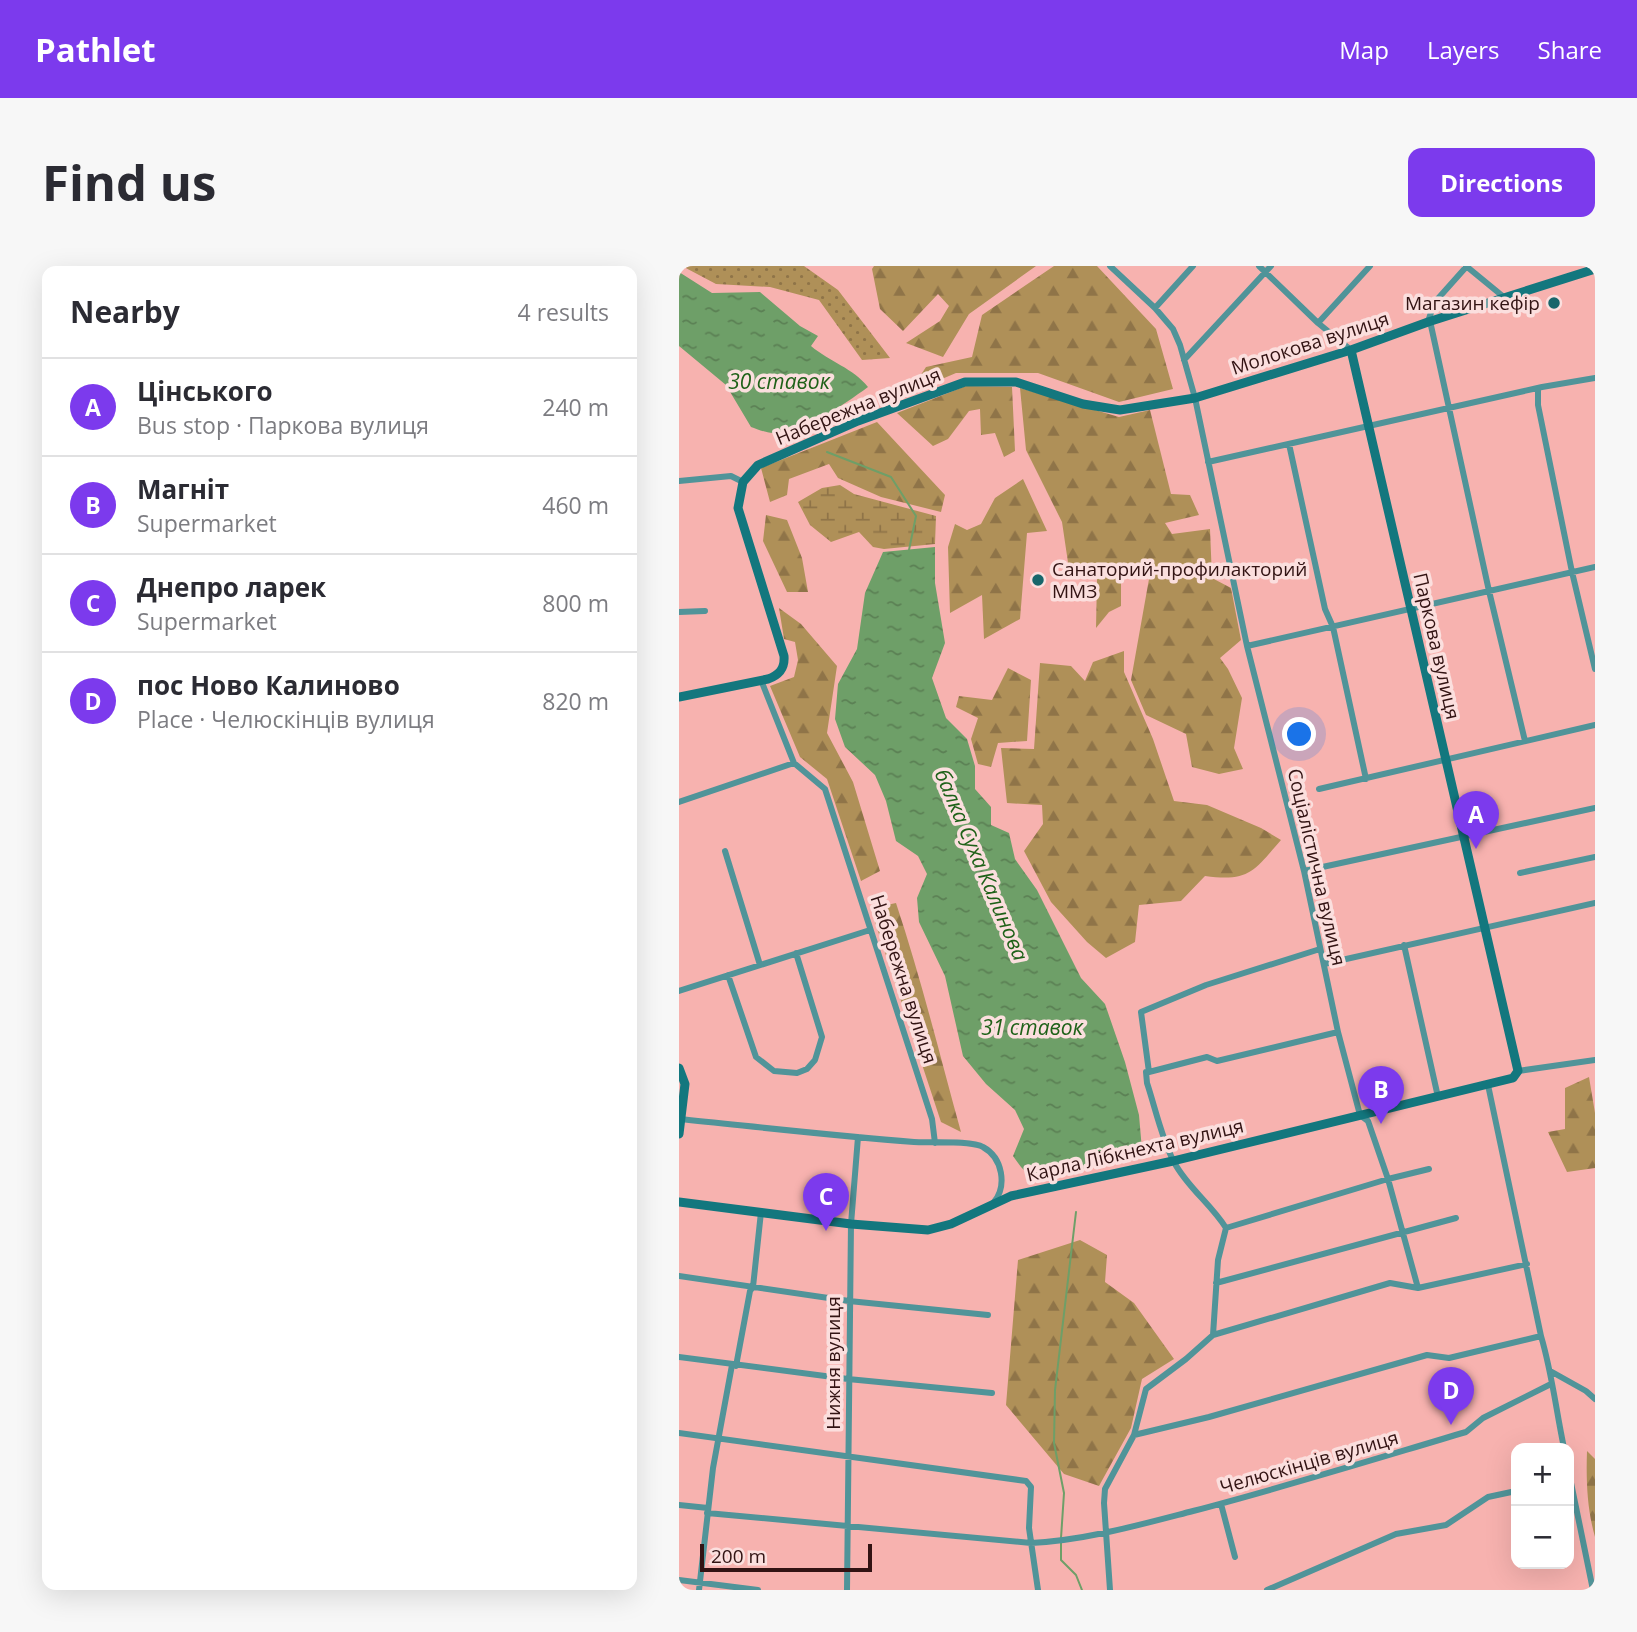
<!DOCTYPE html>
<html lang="en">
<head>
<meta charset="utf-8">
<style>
  body { margin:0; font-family:"Open Sans",sans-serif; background:#f7f7f7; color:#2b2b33 }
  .controls { position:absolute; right:21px; bottom:21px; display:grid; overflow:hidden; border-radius:14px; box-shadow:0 7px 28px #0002 }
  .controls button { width:63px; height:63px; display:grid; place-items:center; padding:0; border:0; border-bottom:2px solid #e1e1e2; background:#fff; color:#2b2b33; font:35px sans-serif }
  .scale { position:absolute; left:21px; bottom:18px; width:172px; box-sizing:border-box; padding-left:7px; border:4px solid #321313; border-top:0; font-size:19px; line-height:24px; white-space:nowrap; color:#321313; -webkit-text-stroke:5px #fbdfde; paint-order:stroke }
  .you { position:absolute; left:621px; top:469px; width:24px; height:24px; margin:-18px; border:5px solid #fff; border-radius:50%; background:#1a73e8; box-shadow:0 0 0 10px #1a73e833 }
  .badge { display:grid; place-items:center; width:46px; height:46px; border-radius:50%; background:#7c3aed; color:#fff; font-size:23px; font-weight:700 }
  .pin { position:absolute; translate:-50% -58px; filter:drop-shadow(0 2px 4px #0008) }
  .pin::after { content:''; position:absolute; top:37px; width:24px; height:21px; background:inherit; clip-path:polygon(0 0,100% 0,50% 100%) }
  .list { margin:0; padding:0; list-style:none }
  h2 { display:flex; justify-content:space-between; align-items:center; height:91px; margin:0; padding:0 28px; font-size:30px }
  h2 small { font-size:23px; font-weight:400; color:#7c7c81 }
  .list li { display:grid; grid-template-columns:46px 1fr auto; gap:21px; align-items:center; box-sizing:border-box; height:98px; padding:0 28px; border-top:2px solid #e1e1e2 }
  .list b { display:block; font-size:26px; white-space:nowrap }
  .list p { margin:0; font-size:23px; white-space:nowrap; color:#7c7c81 }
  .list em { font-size:23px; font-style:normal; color:#7c7c81 }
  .map { position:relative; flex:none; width:916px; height:1324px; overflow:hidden; border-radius:14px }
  header { display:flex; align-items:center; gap:42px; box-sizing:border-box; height:98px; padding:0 35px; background:#7c3aed; color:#fff }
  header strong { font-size:33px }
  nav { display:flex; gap:38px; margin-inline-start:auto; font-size:24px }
  .intro { display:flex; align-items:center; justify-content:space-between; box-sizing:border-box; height:168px; padding:0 42px }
  h1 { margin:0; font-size:49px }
  .button { padding:18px 32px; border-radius:14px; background:#7c3aed; color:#fff; font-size:24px; font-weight:700 }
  main { display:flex; gap:42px; padding:0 42px }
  aside { flex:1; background:#fff; border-radius:14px; box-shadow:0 7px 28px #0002 }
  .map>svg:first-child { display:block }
</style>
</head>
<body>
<header>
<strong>Pathlet</strong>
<nav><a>Map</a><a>Layers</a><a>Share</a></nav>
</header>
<div class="intro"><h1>Find us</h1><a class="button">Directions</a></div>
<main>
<aside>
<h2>Nearby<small>4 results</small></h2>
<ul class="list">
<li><span class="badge">A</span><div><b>Цінського</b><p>Bus stop · Паркова вулиця</p></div><em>240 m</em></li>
<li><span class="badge">B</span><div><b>Магніт</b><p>Supermarket</p></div><em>460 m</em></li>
<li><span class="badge">C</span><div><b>Днепро ларек</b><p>Supermarket</p></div><em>800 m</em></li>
<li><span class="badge">D</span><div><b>пос Ново Калиново</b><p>Place · Челюскінців вулиця</p></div><em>820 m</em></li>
</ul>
</aside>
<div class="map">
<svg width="916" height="1324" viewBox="0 0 916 1324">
  <defs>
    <pattern id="green-dots" width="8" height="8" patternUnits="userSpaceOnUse" patternTransform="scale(1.75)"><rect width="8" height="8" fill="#af9058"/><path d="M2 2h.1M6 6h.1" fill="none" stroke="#8f7448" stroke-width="1.8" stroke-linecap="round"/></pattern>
    <pattern id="forest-firs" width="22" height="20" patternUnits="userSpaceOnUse" patternTransform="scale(1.75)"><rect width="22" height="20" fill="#af9058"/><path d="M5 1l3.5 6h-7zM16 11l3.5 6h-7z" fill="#8f7448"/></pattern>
    <pattern id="wetland-marsh" width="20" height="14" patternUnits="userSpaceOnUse" patternTransform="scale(1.75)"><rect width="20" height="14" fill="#af9058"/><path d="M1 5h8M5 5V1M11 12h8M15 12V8" fill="none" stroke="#8f7448"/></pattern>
    <pattern id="water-ripples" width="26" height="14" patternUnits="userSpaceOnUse" patternTransform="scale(1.75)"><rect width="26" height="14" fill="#6e9f68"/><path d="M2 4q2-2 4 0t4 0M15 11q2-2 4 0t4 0" fill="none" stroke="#5b8054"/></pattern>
  </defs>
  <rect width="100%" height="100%" fill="#f7b2af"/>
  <path fill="url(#green-dots)" d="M3,0H125L159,24L211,92L183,94L140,34L91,21L37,18Z"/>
  <path fill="url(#forest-firs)" d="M195,0H357L290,48L264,91L227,77L261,55L270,40L259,28L224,65L201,43L193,3Z
    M375,0H418L477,63L494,123L440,136L359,107H277L230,127L247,101L293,91L303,49Z
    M287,120L333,121L336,185L325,191L316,167L302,169L301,143L290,145L269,173L254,180L218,147Z
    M341,122L440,151L471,144L492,228L511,229L520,249L486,257L493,268L531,263L533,312L552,322L562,374L541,392L549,403L563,432L555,482L564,503L540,508L513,501L507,468L467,449L452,414L470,313L455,297L442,306V340L430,346L417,362L418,313L391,310L383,256L347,184Z
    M198,156L266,229L262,246L202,231L159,212L150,198L110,213L108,229L91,236L82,202Z
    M344,213L368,265L348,267L341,353L305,373L303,329L271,347L269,281L276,258L288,264L302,258L316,232Z
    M87,249L108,254L123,292L129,326H108L84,275Z
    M100,342L122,358L158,400L148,467L174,516L201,605L182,615L148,513L121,491L91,420L115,411L119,394L116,376L105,373Z
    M445,385V406L474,473L495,535L528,539L582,562L602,574C575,605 570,616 526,610L502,635L460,639L456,676L427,692L408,676L372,636L345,585L364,558L363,539L328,537L322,482L355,483L361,397L392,400L406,415L414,396Z
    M329,402L352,414L348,475L319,477L312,501L299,498L292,473L299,452L277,441L280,430L313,434Z
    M217,637C242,712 261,790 282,866L262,856L196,656L203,640Z
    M910,811L916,847V902L888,906L869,866L886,863V822Z
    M401,974L428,989L426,1016L455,1037L495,1093L463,1113L452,1162L420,1220L385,1208L327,1139L339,994Z
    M908,1185L916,1193V1271C908,1243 907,1214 908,1185Z"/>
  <path fill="url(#wetland-marsh)" d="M161,219L175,228L257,250L256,278L205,283L194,281L180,266L152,276L131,259L119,236L143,222Z"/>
  <path fill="url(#water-ripples)" d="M0,6L33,27L81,26L121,60L139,70L132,80C151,96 174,102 189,121C163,140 126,165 94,167C87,167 78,163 72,161L47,119L0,80Z
    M256,281V317L266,377L253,412L267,452L288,473L296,500V523L312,541V559L330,567L336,593L358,624L402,712L426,738L446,796L460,849L463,884L455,892L355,914L342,901L334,890L345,863L336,844L307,818L284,790L266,710L240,656L238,632L248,608L239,590L217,575L207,535L196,509L166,481L156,453L159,418L178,383L186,327L204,286Z"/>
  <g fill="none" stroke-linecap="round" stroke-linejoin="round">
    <path stroke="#6e9f68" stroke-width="2" d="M148,186L212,211L237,250L230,284
      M382,1272L385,1227L375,1177L376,1124L397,946
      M382,1277V1294L397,1309L403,1324"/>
    <path stroke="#509499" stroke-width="6" d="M431,0L476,42L494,63L501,79L516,132L568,380L625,605L659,766L681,849L689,855L709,913L739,1022
      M580,0L639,57L672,84
      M787,0L826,32
      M476,42L514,0
      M751,55L810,325L846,475
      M749,56L755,37L788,0
      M639,57L691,0
      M505,94L592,0
      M859,122V139L893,306L916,403
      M610,178L646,343L654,361L687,513
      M529,196L863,121L916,112
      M0,215L52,210L64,216
      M0,346L26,345
      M568,380L916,301
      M82,414L115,497L146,523L253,853L256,877
      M640,523L916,459
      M0,536L115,497
      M46,585L81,699
      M625,605L916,542
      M841,607L916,591
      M725,679L759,831
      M645,698L916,637
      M49,709L77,791L95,805L118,807L128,803L136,794L143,771L117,687
      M0,725L191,664
      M839,805L916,794
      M470,806L528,791L538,795L659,766
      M809,819L862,1070C873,1107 877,1144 885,1182
      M0,853C79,861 157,870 235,876C251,877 293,874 304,881C324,892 328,920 315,936
      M547,962L709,913L750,903
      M0,1010L170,1035L309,1049
      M537,1017L777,952
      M534,1069L711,1017L739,1022L848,998
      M0,1091L169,1113L313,1127
      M57,1100L71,1025L74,1021L82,946
      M873,1106L907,1125L916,1133
      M0,1167L347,1215L352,1221L350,1262L359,1324
      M455,1169L530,1151L748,1089L770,1092L862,1070
      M890,1207L914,1324
      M542,1238L556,1291
      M0,1239L29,1242
      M28,1247L352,1277C407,1274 460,1259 514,1245C606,1221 696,1193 787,1166L804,1152L872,1118
      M0,1314L79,1324
      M20,1324L34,1202L53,1099
      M168,1324L172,958L179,871
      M431,1324L425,1237L426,1223L455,1169L467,1123L507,1093L534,1069L539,994L547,962C532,938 508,921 495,896C483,874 476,841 468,817L467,806H470L462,746L527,719L641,683
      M588,1324L717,1268L767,1259L809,1231L837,1225"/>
    <path stroke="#13777e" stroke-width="9" d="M0,431L89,413C100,409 106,403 105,390L59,242L64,216L79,199L179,155L286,116H337L404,138L441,144L516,132L672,84L749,56L916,3
      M0,802L6,818L0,868
      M0,936L172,958L249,964L272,958L332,930L494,895L834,812L839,805L672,84"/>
  </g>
  <g fill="#18666b" stroke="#fbdfde" stroke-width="2.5">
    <circle cx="875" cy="37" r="7"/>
    <circle cx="359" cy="314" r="7"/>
  </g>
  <g text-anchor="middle" stroke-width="7" stroke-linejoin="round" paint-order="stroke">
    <g font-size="19" fill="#321313" stroke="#fbdfde" text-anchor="end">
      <text x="861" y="44">Магазин кефір</text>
      <text x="373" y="310" text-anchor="start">Санаторий-профилакторий<tspan x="373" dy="22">ММЗ</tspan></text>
    </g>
    <g font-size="19" fill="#321313" stroke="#fbdfde">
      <text transform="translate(631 77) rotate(-18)" y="7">Молокова вулиця</text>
      <text transform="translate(179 140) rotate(-22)" y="7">Набережна вулиця</text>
      <text transform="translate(758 380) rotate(77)" y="7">Паркова вулиця</text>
      <text transform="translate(638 601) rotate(77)" y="7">Соціалістична вулиця</text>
      <text transform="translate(225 713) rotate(72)" y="7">Набережна вулиця</text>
      <text transform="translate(456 884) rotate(-13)" y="7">Карла Лібкнехта вулиця</text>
      <text transform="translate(154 1097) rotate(-90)" y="7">Нижня вулиця</text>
      <text transform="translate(630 1196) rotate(-16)" y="7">Челюскінців вулиця</text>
    </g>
    <g font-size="21" font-style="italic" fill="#1e6118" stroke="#fbdfde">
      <text x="100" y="123">30 ставок</text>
      <text transform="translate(302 599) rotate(67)" y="7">балка Суха Калинова</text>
      <text x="353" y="769">31 ставок</text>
    </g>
  </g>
</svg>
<div class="controls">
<button>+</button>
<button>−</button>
</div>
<div class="scale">200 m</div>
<div class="you"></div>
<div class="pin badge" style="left:797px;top:583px">A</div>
<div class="pin badge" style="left:702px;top:858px">B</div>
<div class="pin badge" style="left:147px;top:965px">C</div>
<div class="pin badge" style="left:772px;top:1159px">D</div>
</div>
</main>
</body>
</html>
